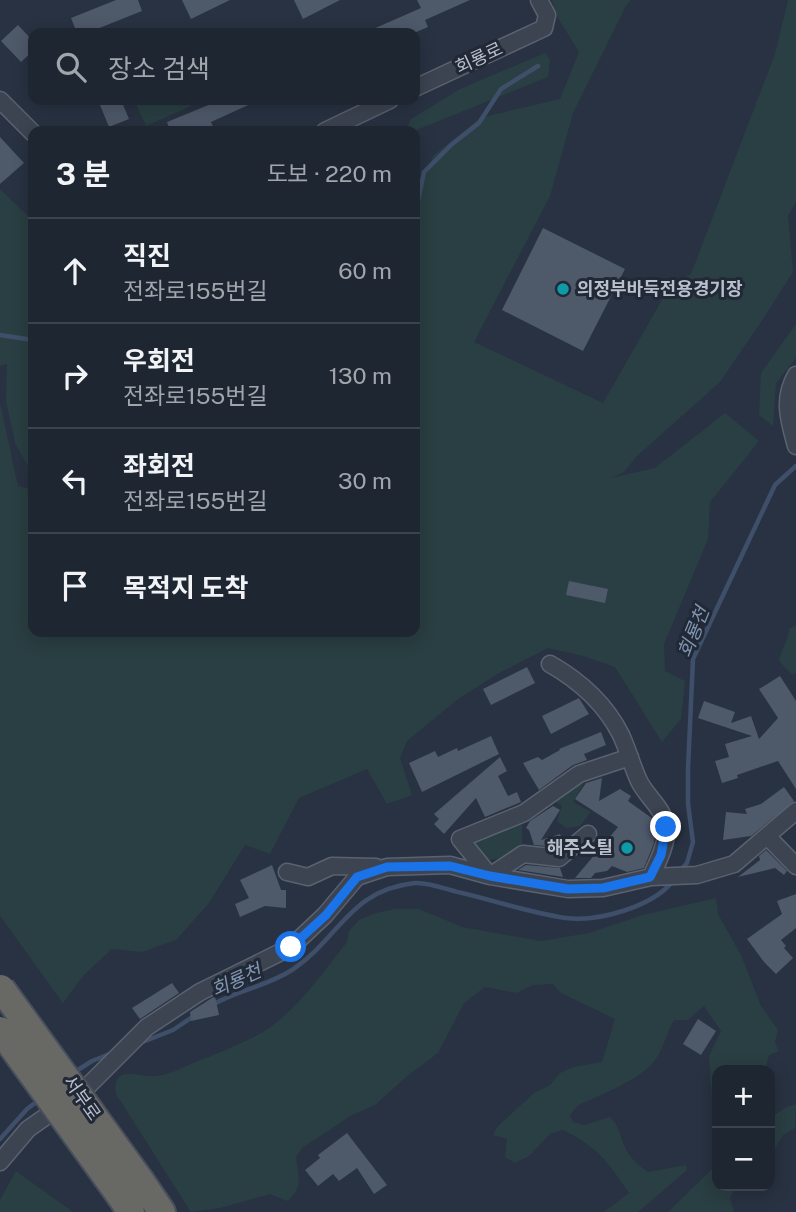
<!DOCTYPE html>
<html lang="ko">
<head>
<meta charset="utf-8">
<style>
  body { margin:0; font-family:"Public Sans","Noto Sans KR",sans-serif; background:#2b323e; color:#f1f3f6 }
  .controls { position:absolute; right:21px; bottom:21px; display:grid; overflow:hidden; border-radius:14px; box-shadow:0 4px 18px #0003 }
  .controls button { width:63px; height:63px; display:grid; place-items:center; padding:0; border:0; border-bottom:2px solid #3c434d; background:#1e2632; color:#f1f3f6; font:35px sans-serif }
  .stop { position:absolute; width:21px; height:21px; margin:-16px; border:5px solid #1a73e8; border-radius:50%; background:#fff }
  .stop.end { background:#1a73e8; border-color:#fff; box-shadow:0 2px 7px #0008 }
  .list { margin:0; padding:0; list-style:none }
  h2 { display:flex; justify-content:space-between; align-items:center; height:91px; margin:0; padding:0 28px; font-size:30px }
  h2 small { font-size:23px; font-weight:400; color:#a1a5ac }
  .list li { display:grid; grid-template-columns:46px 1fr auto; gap:21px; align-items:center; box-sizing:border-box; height:105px; padding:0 28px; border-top:2px solid #3c434d }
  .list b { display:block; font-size:26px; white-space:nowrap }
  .list p { margin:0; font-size:23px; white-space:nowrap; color:#a1a5ac }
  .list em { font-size:23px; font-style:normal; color:#a1a5ac }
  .icon { flex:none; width:38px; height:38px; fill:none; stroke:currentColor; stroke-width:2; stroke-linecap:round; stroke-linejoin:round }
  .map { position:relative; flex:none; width:796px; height:1212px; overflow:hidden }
  .search { position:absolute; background:#1e2632; box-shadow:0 4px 18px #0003; left:28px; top:28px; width:392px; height:77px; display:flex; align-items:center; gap:18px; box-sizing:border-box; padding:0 24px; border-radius:14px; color:#a1a5ac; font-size:26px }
  .panel { position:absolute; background:#1e2632; box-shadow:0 4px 18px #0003; left:28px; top:126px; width:392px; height:511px; border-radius:14px }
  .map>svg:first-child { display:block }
</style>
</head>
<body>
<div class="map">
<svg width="796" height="1212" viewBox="0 0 796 1212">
  <rect width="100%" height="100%" fill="#283242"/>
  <path fill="#2a3f43" d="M552,0H631L627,4L573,113L550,196L474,342L603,403L671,284L691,274L775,54L788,0H796V202L788,216L793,272L763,319L720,382L637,456L624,472L611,478L655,468L725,413L759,441L710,502L708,539L664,644L665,671L685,681L681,719L662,742L615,667L583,656L548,648L499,673L458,699L407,741L400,758L412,795L387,804L367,769L299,798L270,854L245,845L209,903L176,940L142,952L112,949L85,974L63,1003L0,916V403L18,486L33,490V632H415V203L433,156L480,118L560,99L579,52L558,18Z
    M545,53L550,59L548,77L414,131H406L411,119L460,89Z
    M134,100H188L191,106L146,126Z
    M0,189L33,221V475L15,443L6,401L7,364L0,366Z
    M796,324V358L776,383L773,426L759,415L761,373Z
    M796,625V673L792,675L779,661C781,649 788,641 789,629Z
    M584,773L583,785L573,802L591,812L580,826L566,828L557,821L562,806L550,798Z
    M522,815V844L505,858L480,861L466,840Z
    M716,898L718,914L741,955L761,1006L778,1030L775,1043L779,1051L769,1055L765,1070H717V1114L713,1113L709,1056L721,1031L704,1006L688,1020H674C665,1035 663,1053 651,1065C634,1082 598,1096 577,1106L570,1115L573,1122L584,1125L610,1117C619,1125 620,1136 625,1147C630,1158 638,1165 648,1172L686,1165L687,1170L638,1212H604L629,1193C607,1161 599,1148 563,1130L550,1134L529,1156L515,1163L505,1157L507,1139L493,1135L498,1126L534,1093L550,1085L560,1073L574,1067L602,1062L615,1019L561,993L553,984L533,985L516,993L485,987L464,1003L438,1053L406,1077L375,1105L352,1115L302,1148L296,1157C298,1176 304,1188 287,1201L270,1194L220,1208L191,1212L116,1094C112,1064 136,1077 154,1076C165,1075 174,1072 184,1067C210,1056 238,1046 263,1032C295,1013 324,971 347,942L349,931L359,920L376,913L395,909H419L462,927L541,941L589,933L643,915Z
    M796,1104L795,1128L783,1135L774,1150L770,1149V1118L785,1108Z
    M717,1164V1186H736L730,1198L734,1212H668Z
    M16,1171L73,1212H0V1200Z"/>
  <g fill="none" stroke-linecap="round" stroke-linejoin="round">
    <path stroke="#3f4f6a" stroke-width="4.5" d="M415,215L424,172L451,145L479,123L501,89L538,66
      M0,335L33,340
      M680,871L687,863L693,842L688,804V769L693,659L775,485L796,466
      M214,1004C239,990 267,986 292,970C340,938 349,890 415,883C429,882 448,890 462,893C496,901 531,913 566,918C598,922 652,907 673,881
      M140,1043L173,1030L194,1016
      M73,1073L92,1061L112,1053
      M0,1139L27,1109L39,1100"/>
  </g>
  <path fill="#4e596a" d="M116,0H138L142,11L87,33H77L71,18Z
    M182,0H230L191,19Z
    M294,0H340L303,19Z
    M417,0H470L425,20L428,27L414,33H364L421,8Z
    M18,25L33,41V51L21,62L1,41Z
    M98,100H121L129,119L109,127Z
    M209,100H259L211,122L215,131H170L167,122L211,104Z
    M0,137L24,163L0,184Z
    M543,228L625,269L583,351L502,310Z
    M569,581L608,589L605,603L566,595Z
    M527,667L535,683L491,705L483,689Z
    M780,676L796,701V789L778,761L737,775L738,778L722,783L715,761L729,757L725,744L752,736L698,718L704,701L735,712L731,723L751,716L759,739L778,718L759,689Z
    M579,698L589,714L551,734L542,716Z
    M601,732L606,745L584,754L587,760L573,765L539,790L523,763L538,757L542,760L560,750L559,749Z
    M491,736L499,754L422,792L409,763L435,751L438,757L457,748L458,751Z
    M500,757L507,771L498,776L508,796L517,792L521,802L485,817L476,798L444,834L434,824L439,819L434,814Z
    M602,778L599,801L620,789L631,796L628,801L653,819L656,827L654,843L644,868L627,872L612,866L607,871L595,873L591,878H575L618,827L575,799L586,783Z
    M784,787L794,801L751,836L723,840L726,812L747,814L745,809L761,804Z
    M553,806L560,810L541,840L560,834L563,841L556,847L534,845L529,830L526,828L530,821Z
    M766,850L787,871L784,875L775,868L738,877L760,860L759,856Z
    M272,865L281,890H286V908L265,906L240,917L235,904L249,898L240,880Z
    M526,865L560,868L563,877L518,870Z
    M796,894V928L781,940L786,946L784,948L793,958L776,974L764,962L747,939L782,914L777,901Z
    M172,983L179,993L140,1019L132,1008Z
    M215,996L219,1015L191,1021L190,1012Z
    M698,1019L716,1031L701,1055L683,1044Z
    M347,1133L387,1185L374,1194L357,1168L339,1181L333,1174L318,1186L305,1170L320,1158L318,1155Z"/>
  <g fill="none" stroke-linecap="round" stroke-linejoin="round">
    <g stroke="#5a626f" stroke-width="19">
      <path id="minor" d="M415,88L544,28L547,15L539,0
        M0,100L33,133
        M325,131L390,100
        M796,375C782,399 789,421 796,446
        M550,664C580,681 606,705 621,735C628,750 632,766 639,781C646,796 664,809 666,826C668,843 657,863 651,877
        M588,834L559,858L523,854L490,876L460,839L524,813L579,774L630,757
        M768,837L796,866
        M287,872L308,877L332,866L376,867
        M0,1162L28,1129L85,1089L147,1027L200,992L291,947L325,915L357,877L387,867L450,865L490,876L568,889L603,888L651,877L697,875L734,864L796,811"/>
    </g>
    <g stroke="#474f5c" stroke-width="30">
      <path id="trunk" d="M141,1181L162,1212
        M120,1196L131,1212"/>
    </g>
    <use href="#minor" stroke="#3c4451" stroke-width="16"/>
    <use href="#trunk" stroke="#686865" stroke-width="26"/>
    <g stroke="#474f5c" stroke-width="30" stroke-linecap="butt">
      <path id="trunk-bridge" d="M1,988L141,1181
        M0,1030L120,1196"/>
    </g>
    <use href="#trunk-bridge" stroke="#686865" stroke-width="26"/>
  </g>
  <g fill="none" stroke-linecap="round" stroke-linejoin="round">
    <path stroke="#1a73e8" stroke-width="9" d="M291,947L326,915L357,877L387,867L450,866L490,876L568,889L603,888L650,877L661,855L666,827"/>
  </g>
  <g fill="#0f9aa8" stroke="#212937" stroke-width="2.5">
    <circle cx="563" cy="289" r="7"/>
    <circle cx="627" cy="848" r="7"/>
  </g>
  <g text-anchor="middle" stroke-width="6" stroke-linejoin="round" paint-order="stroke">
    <g font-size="18" fill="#b9bfcb" stroke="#212937">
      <text transform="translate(479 58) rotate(-25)" y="6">회룡로</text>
      <text transform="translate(82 1098) rotate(55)" y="6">서부로</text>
    </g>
    <g font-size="18" font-weight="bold" fill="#b9bfcb" stroke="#212937" text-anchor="start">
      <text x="577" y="295">의정부바둑전용경기장</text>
      <text x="613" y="854" text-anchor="end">해주스틸</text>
    </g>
    <g font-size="19" font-style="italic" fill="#8295b1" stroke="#212937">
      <text transform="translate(693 632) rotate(-68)" y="7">회룡천</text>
      <text transform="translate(236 980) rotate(-24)" y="7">회룡천</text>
    </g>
  </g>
</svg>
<div class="controls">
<button>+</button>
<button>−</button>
</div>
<div class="stop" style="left:291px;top:947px"></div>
<div class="stop end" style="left:666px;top:827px"></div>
<div class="search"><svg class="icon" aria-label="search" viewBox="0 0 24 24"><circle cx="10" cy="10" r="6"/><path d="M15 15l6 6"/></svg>장소 검색</div>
<section class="panel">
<h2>3 분<small>도보 · 220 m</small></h2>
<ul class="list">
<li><svg class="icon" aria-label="ahead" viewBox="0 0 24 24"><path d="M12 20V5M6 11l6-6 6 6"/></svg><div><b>직진</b><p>전좌로155번길</p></div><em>60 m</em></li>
<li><svg class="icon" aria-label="right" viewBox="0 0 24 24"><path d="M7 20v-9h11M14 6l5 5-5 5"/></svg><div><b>우회전</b><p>전좌로155번길</p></div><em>130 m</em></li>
<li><svg class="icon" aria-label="left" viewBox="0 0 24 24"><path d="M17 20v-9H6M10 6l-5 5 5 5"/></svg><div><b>좌회전</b><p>전좌로155번길</p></div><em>30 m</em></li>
<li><svg class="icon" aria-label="arrive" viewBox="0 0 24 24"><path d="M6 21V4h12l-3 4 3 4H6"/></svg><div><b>목적지 도착</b></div></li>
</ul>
</section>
</div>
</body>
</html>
